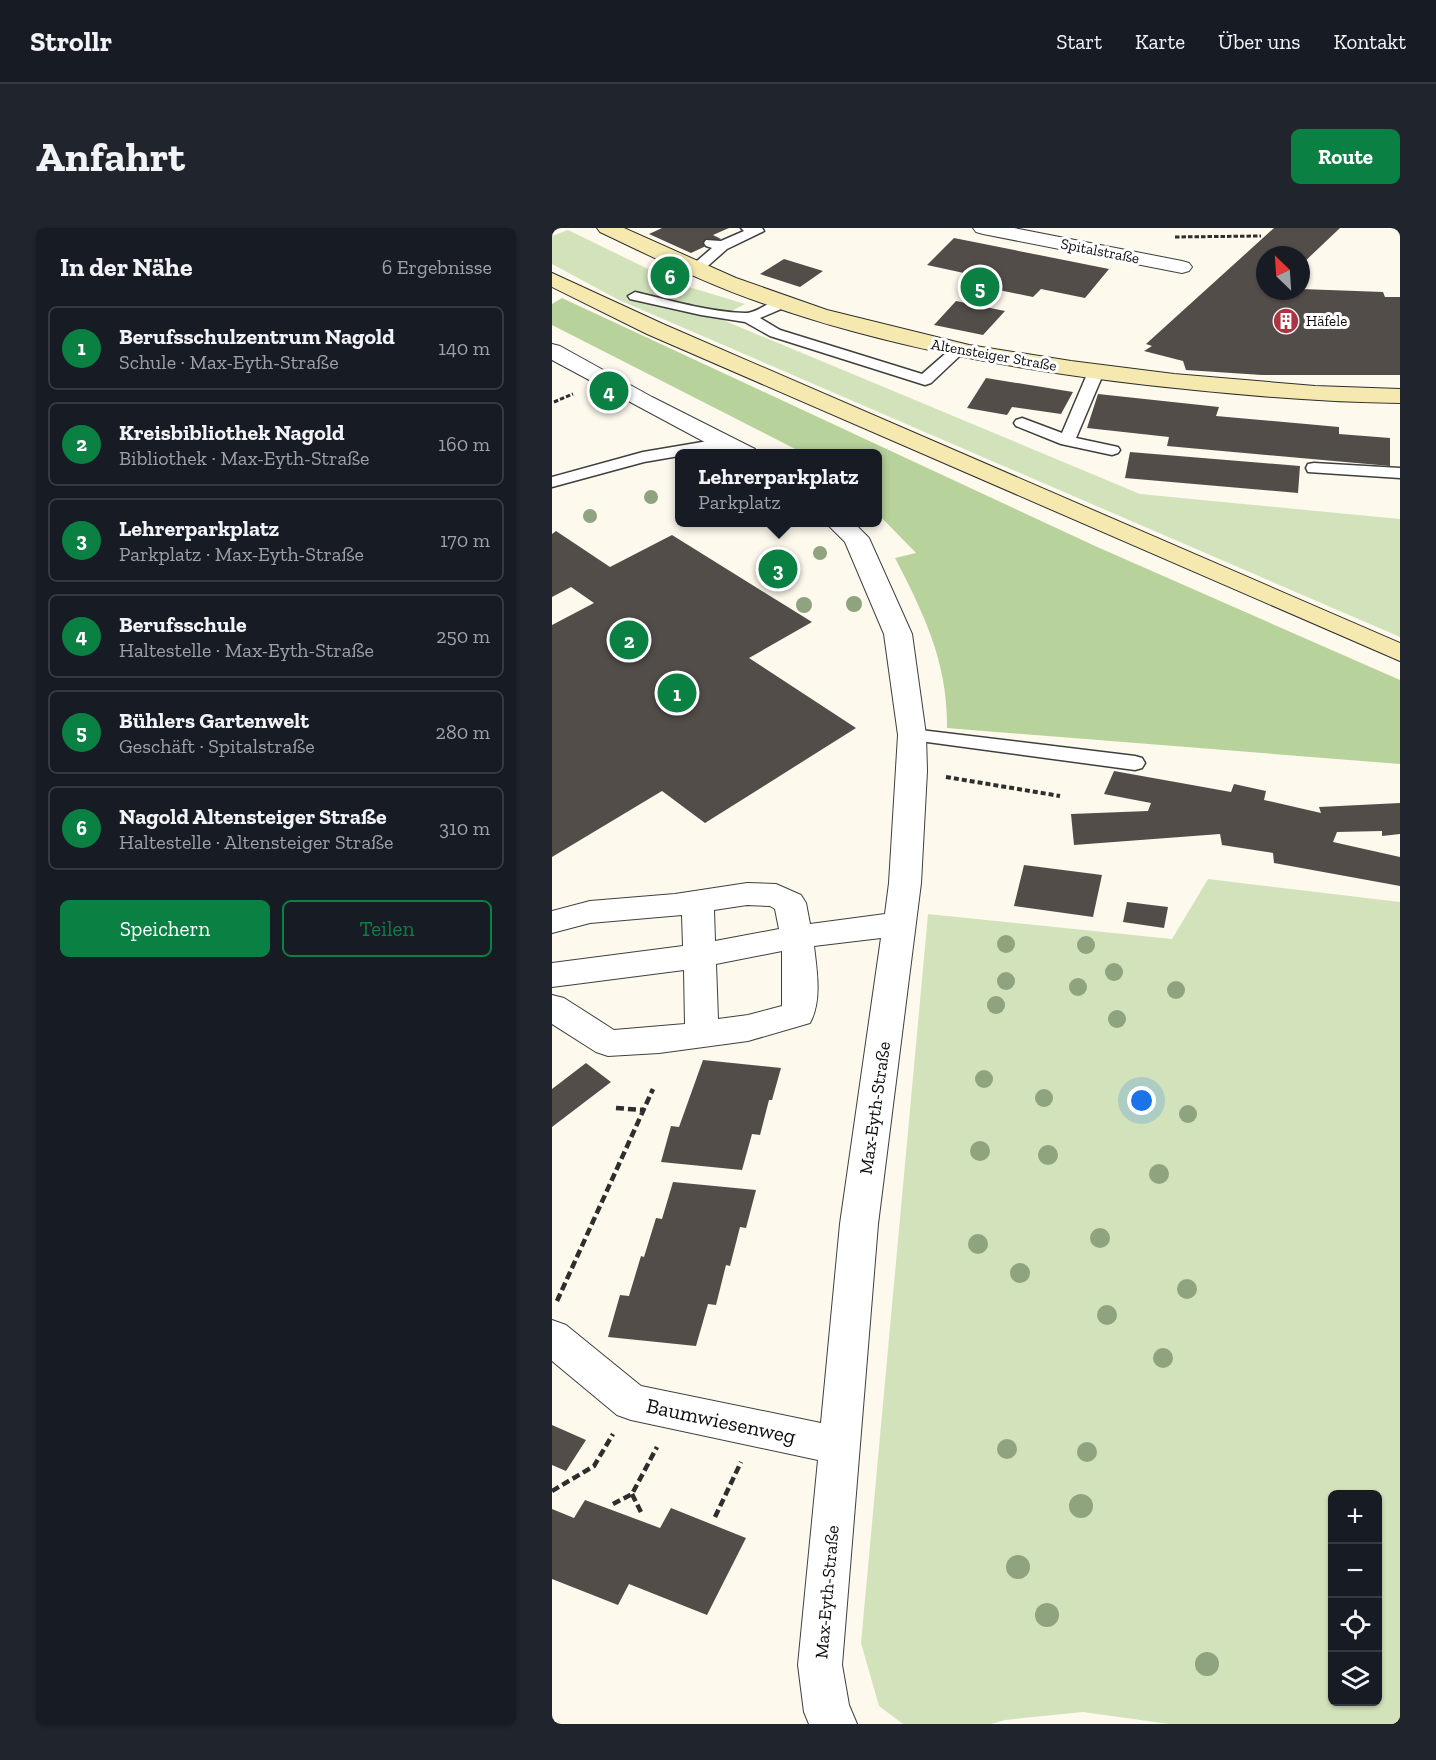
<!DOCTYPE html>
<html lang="de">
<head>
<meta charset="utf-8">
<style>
  body { margin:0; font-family:"Zilla Slab",serif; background:#20242c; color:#f1f3f6 }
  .controls { position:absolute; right:18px; bottom:18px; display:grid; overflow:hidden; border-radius:9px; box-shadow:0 2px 4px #0004 }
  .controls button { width:54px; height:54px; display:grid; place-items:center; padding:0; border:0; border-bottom:2px solid #363941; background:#171b24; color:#f1f3f6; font:30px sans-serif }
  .compass { position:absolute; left:704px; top:18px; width:54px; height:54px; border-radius:50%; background:#171b24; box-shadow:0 2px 4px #0004; rotate:335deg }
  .you { position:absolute; left:590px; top:873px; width:21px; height:21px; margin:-15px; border:4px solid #fff; border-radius:50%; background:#1a73e8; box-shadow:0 0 0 9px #1a73e833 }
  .badge { display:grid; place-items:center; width:39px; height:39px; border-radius:50%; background:#0b8043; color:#fff; font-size:20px; font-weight:700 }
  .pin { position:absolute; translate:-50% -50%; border:3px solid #fff; box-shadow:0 2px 6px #0006 }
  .popup { position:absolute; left:123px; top:221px; width:207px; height:78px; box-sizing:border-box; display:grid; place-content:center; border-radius:9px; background:#171b24; filter:drop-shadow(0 2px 4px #0005); font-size:20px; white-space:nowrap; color:#9ea1a6 }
  .popup b { font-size:22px; color:#f1f3f6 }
  .popup::after { content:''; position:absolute; left:50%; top:100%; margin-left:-12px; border:12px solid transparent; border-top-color:#171b24 }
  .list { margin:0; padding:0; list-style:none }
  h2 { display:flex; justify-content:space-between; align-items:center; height:78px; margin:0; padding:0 24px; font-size:26px }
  h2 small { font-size:20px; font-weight:400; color:#9ea1a6 }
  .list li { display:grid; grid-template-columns:39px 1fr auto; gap:18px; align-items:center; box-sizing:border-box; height:84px; margin:0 12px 12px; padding:0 12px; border:2px solid #363941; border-radius:9px }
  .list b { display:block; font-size:22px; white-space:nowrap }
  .list p { margin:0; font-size:20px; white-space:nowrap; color:#9ea1a6 }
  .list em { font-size:20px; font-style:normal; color:#9ea1a6 }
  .actions { display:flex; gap:12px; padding:18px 24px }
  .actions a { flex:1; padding:14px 0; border:2px solid #0b8043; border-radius:9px; text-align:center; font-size:21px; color:#0b8043 }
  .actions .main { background:#0b8043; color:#fff }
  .icon { flex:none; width:33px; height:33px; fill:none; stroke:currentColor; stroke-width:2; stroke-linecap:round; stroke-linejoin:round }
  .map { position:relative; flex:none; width:848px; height:1496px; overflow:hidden; border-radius:9px }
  header { display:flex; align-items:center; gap:36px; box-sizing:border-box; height:84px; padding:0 30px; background:#171b24; border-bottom:2px solid #363941 }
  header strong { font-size:28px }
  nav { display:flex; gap:33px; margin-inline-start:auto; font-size:21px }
  .intro { display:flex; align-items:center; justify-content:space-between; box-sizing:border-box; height:144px; padding:0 36px }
  h1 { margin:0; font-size:42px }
  .button { padding:15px 27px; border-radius:9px; background:#0b8043; color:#fff; font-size:21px; font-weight:700 }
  main { display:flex; gap:36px; padding:0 36px }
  aside { flex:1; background:#171b24; border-radius:9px; box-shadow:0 2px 4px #0004 }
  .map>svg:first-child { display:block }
</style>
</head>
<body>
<header>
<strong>Strollr</strong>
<nav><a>Start</a><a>Karte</a><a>Über uns</a><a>Kontakt</a></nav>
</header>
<div class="intro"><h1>Anfahrt</h1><a class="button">Route</a></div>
<main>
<aside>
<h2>In der Nähe<small>6 Ergebnisse</small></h2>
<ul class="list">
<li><span class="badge">1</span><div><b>Berufsschulzentrum Nagold</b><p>Schule · Max-Eyth-Straße</p></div><em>140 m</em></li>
<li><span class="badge">2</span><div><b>Kreisbibliothek Nagold</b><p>Bibliothek · Max-Eyth-Straße</p></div><em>160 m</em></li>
<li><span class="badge">3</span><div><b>Lehrerparkplatz</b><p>Parkplatz · Max-Eyth-Straße</p></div><em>170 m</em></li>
<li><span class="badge">4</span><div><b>Berufsschule</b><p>Haltestelle · Max-Eyth-Straße</p></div><em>250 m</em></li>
<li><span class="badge">5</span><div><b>Bühlers Gartenwelt</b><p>Geschäft · Spitalstraße</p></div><em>280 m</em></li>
<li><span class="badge">6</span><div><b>Nagold Altensteiger Straße</b><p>Haltestelle · Altensteiger Straße</p></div><em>310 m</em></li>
</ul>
<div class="actions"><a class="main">Speichern</a><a>Teilen</a></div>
</aside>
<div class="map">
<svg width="848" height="1496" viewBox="0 0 848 1496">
  <rect width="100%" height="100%" fill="#fdf9ed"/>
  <path fill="#d2e3bb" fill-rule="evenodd" d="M16,2L127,56L193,76L166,90L588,266L848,291V409L67,72L0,36V8Z
    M656,651L848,674V1496H617L531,1484L453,1492L439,1496H351L327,1478L309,1415L376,686L620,711ZM826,1266V1474H780V1266Z"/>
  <path fill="#b8d29c" d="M10,70L543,318L848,452V536L395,500C396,435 372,386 343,330L364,325L325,285V226L251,225L0,97V76Z"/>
  <path fill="#534d4a" d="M110,0H177L161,7L169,11L139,25L97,6Z
    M722,0H788L749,37V27H713V63L749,61L831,64L833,69H848V147H710L634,142L631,133L592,123L600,118L594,116Z
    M402,10L557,41L533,70L489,61L481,69L413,55L421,47L375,37Z
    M232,31L271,43L248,59L208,46Z
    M404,73L453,83L431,107L382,97Z
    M434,150L521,164L509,186L460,179L455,187L415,180Z
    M546,166L667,179L664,188L787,199V206L838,210V238L615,218L617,209L535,200Z
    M578,224L748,238L746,265L573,250Z
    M4,303L58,339L120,307L260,394L197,430L304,500L153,595L110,563L0,629V397L42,375L19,359L0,369V306Z
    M562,543L679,564L682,556L714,563L712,572L769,585L767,579L848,575V606L830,608V603L785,604L781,614L848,629V658L722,635L721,625L670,617L668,606L522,617L519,586L596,583L599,575L552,566Z
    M472,637L550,647L541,689L462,678Z
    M575,674L616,679L612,700L571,694Z
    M151,832L229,840L220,872H217L208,907L200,906L190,942L109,934L119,898L127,899Z
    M34,835L59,854L0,899V861Z
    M121,954L204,962L194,1000L188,999L178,1038L174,1037L164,1077L156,1076L144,1118L56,1109L68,1067L77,1068L89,1028L92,1029L104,990L110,991Z
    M0,1197L34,1212L14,1243L0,1237Z
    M33,1272L108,1300L119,1280L194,1310L155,1387L77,1356L66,1377L0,1351V1281L22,1290Z"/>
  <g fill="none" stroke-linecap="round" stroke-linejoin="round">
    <g stroke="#3f3f3f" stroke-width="3">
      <path id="lane" d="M189,0H210L212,3L175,21L149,44H139L137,41L139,38L160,20L154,18L152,15L154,12L169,13L192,3Z
        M83,64C118,72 156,84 193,85C208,85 220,68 236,72L238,75L236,78L208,90L228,102L370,146L401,119L406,117L414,122L379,155L373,157L218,108L193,94L149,87L78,71L76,68Z
        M544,139L552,144L524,210L566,219L568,222L566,225L560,227L509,216L464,198L462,195L464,192L470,190L510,205L536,144Z
        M174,210L182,215L180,218L141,226H127V228L92,234L0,259V249L91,224Z
        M762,235L848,240V250L756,244L754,240L756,236Z
        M360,501L583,528L590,530L593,535L590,540L583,542L353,511L350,507L353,503Z"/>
    </g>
    <g stroke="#3f3f3f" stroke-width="2">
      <path id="street" d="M421,0H462L630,33L637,35L640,39L637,43L630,45L431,6L424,4Z
        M0,116L8,118L100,169L203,221L206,226H175L0,132Z
        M273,294H301L317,310L360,406L374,507L375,543L369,655L326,996L290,1437L297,1477L305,1496H257L252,1484L246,1437L266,1232L79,1192L65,1187L0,1133V1092L14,1097L89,1158L269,1195L288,996L329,710L262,718C265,743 270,773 258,795L196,813L107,825L56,828L44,824L0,796V767L12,770L62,802L133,796L132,742L0,759V735L131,718L130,687L38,695L0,705V683L38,673L123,666L195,655L224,656L249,667L254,675L258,696L333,686L337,655L346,507L332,406L293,314ZM195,677L218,678L223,681L227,701L163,713L162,682ZM230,723V778L196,787L166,791L164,736Z"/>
    </g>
    <g stroke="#2e2e2e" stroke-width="2">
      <path id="secondary" d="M45,0H72L184,50L275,82L417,117L519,133L622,146L763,158L848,161V175C763,174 679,166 595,157C465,142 334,119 210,75C154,56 101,29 48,4Z
        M0,45L111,96L848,415V433L95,106L0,59Z"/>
    </g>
    <path stroke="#2e2e2e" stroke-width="3" stroke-dasharray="4.5 2" stroke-linecap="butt" d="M623,9L709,8
      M2,174L21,166"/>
    <path stroke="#2e2e2e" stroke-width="4" stroke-dasharray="5 3" stroke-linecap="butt" d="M394,549L508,568"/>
    <path stroke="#2e2e2e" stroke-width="4.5" stroke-dasharray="8 4" stroke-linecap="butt" d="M64,880L91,882
      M5,1073L101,861
      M0,1263L42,1238L61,1206
      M80,1266L90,1286
      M61,1276L80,1266L105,1219
      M163,1289L189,1234"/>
    <use href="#lane" fill="#fff" fill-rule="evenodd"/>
    <use href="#street" fill="#fff" fill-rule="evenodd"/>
    <use href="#secondary" fill="#f5e9af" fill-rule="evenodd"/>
  </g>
  <g fill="#8ea37e">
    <circle cx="99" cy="269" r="7"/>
    <circle cx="38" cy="288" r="7"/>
    <circle cx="268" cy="325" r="7"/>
    <circle cx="302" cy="376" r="8"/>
    <circle cx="252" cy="377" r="8"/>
    <circle cx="454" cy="716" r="9"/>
    <circle cx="534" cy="717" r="9"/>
    <circle cx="562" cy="744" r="9"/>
    <circle cx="454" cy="753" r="9"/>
    <circle cx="526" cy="759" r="9"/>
    <circle cx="624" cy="762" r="9"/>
    <circle cx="444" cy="777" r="9"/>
    <circle cx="565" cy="791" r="9"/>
    <circle cx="432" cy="851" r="9"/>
    <circle cx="492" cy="870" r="9"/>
    <circle cx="636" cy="886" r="9"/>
    <circle cx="428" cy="923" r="10"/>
    <circle cx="496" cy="927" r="10"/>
    <circle cx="607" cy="946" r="10"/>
    <circle cx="548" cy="1010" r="10"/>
    <circle cx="426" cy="1016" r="10"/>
    <circle cx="468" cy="1045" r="10"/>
    <circle cx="635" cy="1061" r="10"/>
    <circle cx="555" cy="1087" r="10"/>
    <circle cx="611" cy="1130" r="10"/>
    <circle cx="455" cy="1221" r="10"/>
    <circle cx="535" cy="1224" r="10"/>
    <circle cx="529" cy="1278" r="12"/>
    <circle cx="466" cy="1339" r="12"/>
    <circle cx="495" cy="1387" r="12"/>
    <circle cx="655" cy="1436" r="12"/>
  </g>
  <defs>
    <g id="building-disc" transform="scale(1.35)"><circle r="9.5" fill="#ab3542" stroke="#fff"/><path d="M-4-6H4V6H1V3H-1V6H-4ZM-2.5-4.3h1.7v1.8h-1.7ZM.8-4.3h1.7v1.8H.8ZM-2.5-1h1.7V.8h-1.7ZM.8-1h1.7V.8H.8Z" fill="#fff"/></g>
  </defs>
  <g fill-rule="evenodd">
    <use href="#building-disc" x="734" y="93"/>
  </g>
  <g text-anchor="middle" stroke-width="6" stroke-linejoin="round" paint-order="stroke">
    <g font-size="15" fill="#0c0c0c" stroke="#fff">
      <text transform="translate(548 23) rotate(11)" y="5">Spitalstraße</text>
      <text transform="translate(442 127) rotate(10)" y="5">Altensteiger Straße</text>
    </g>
    <g font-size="15" fill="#0c0c0c" stroke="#fff" text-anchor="start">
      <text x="754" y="98">Häfele</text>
    </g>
    <g font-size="18" fill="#0c0c0c" stroke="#fff">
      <text transform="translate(323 880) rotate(-82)" y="6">Max-Eyth-Straße</text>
      <text transform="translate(275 1364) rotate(-85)" y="6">Max-Eyth-Straße</text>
    </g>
    <g font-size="21" fill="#0c0c0c" stroke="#fff">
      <text transform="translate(169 1193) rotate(12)" y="7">Baumwiesenweg</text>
    </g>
  </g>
</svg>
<div class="controls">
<button>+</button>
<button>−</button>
<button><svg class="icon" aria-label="locate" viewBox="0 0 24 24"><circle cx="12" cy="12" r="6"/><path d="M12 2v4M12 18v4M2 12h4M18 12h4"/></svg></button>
<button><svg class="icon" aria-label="layers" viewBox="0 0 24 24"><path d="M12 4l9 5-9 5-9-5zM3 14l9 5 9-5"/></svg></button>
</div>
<svg class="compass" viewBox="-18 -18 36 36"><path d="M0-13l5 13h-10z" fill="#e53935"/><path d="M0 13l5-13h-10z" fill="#9ea1a6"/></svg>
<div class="you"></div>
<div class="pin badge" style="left:125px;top:465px">1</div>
<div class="pin badge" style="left:77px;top:412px">2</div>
<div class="pin badge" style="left:226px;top:341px">3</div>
<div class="popup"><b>Lehrerparkplatz</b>Parkplatz</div>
<div class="pin badge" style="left:57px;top:163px">4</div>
<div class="pin badge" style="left:428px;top:59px">5</div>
<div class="pin badge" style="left:118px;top:48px">6</div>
</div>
</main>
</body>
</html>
